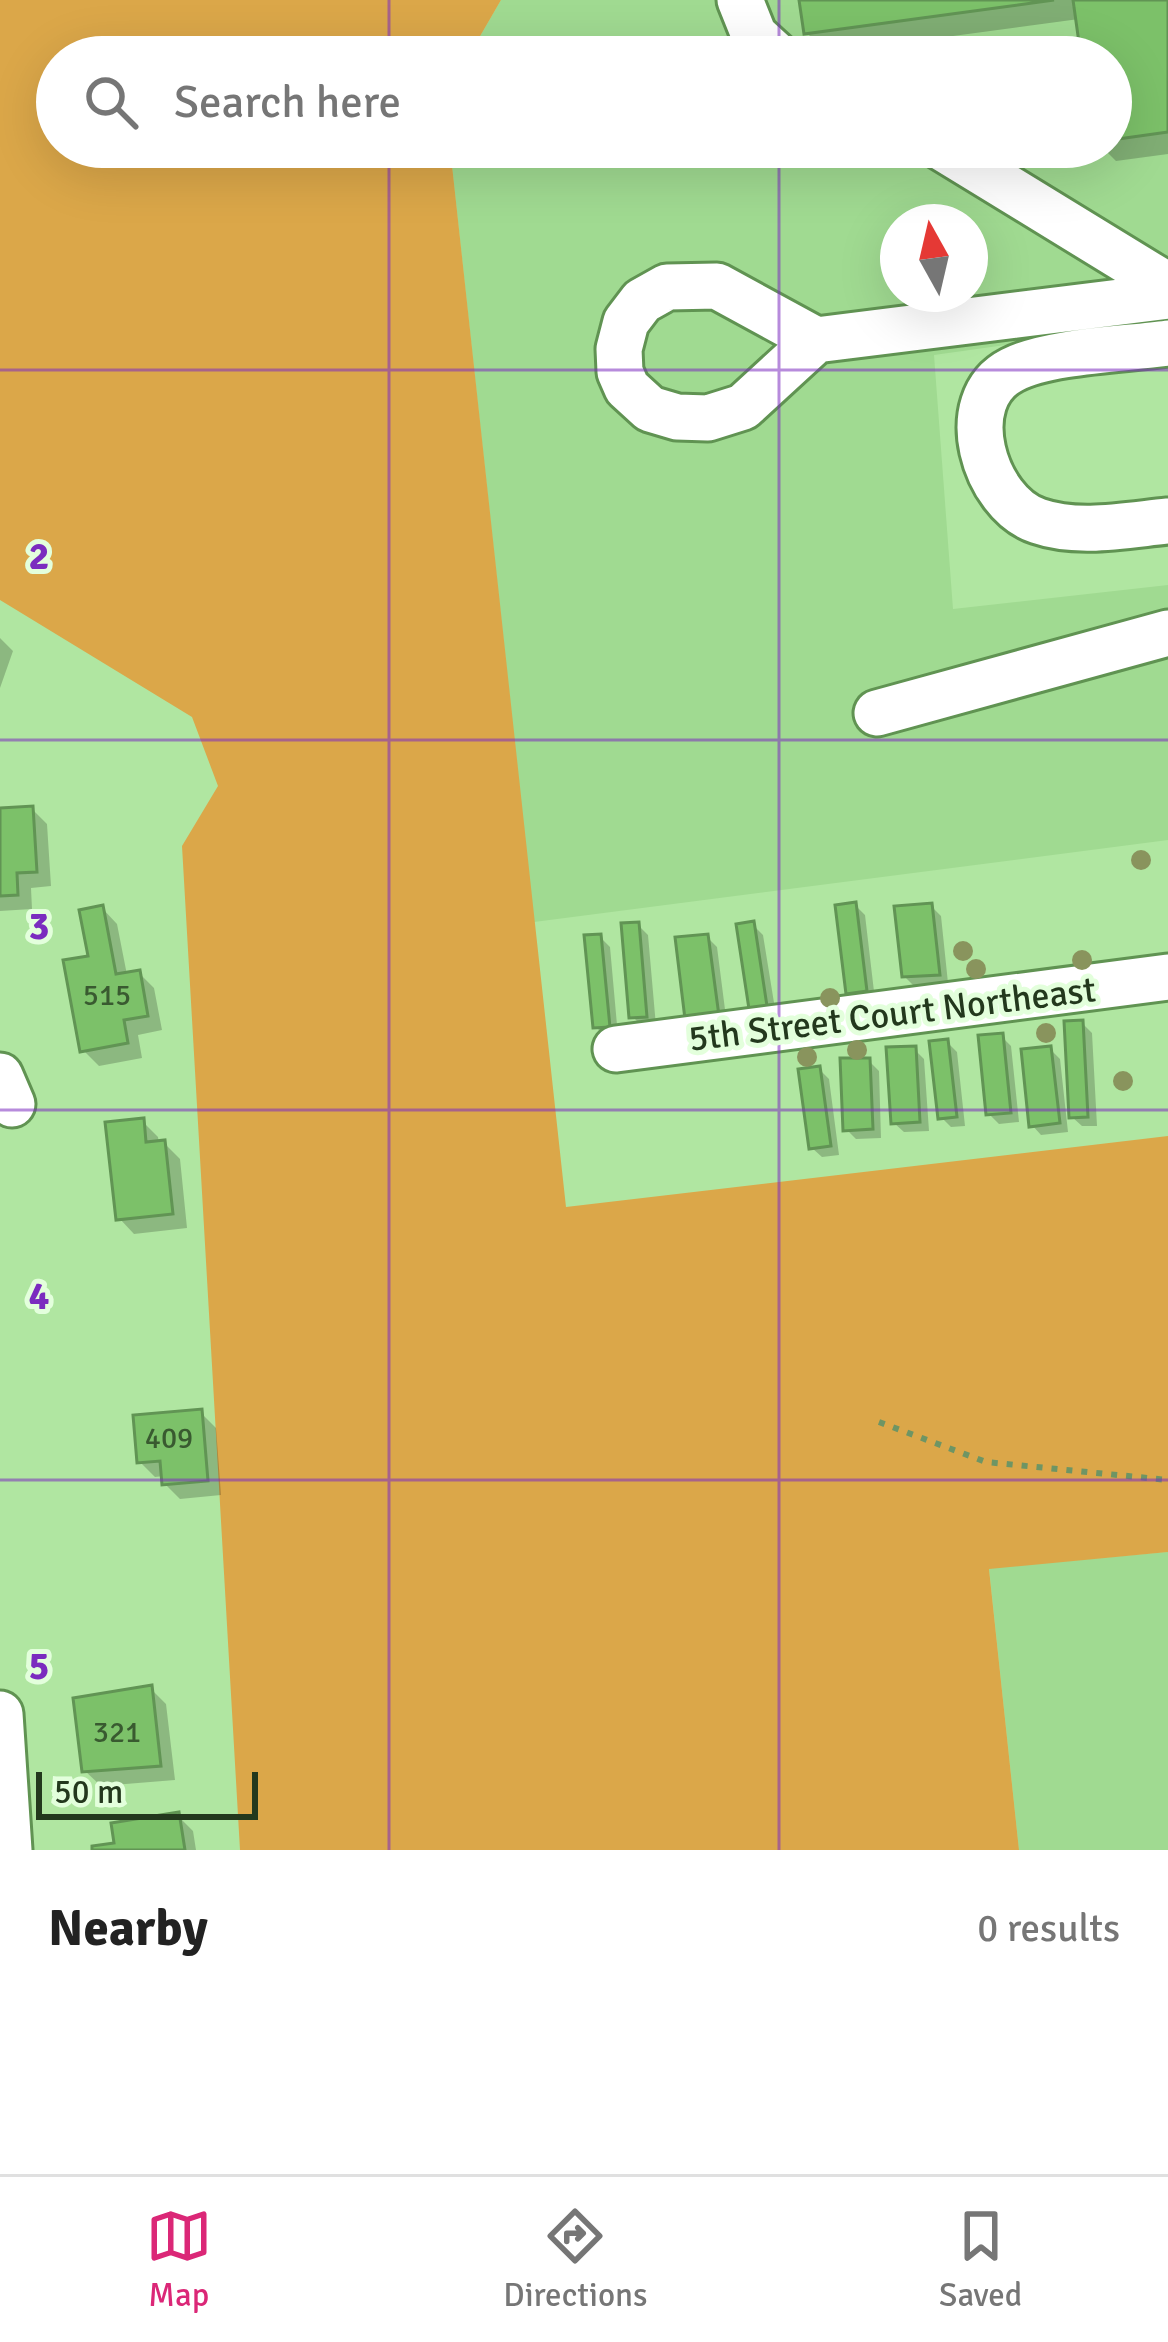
<!DOCTYPE html>
<html lang="en">
<head>
<meta charset="utf-8">
<style>
  body { margin:0; font-family:Signika,sans-serif; background:#f6f6f6; color:#222 }
  .compass { position:absolute; left:880px; top:204px; width:108px; height:108px; border-radius:50%; background:#fff; box-shadow:0 12px 48px #0002; rotate:352deg }
  .scale { position:absolute; left:36px; bottom:30px; width:222px; box-sizing:border-box; padding-left:12px; border:6px solid #23381d; border-top:0; font-size:33px; line-height:42px; white-space:nowrap; color:#23381d; -webkit-text-stroke:9px #e3ffdc; paint-order:stroke }
  .list { margin:0; padding:0; list-style:none }
  h2 { display:flex; justify-content:space-between; align-items:center; height:156px; margin:0; padding:0 48px; font-size:51px }
  h2 small { font-size:39px; font-weight:400; color:#767676 }
  .icon { flex:none; width:66px; height:66px; fill:none; stroke:currentColor; stroke-width:2; stroke-linecap:round; stroke-linejoin:round }
  .map { position:relative; flex:none; width:1168px; height:1850px; overflow:hidden }
  .search { position:absolute; background:#fff; box-shadow:0 12px 48px #0002; left:36px; right:36px; top:36px; height:132px; display:flex; align-items:center; gap:30px; box-sizing:border-box; padding:0 42px; border-radius:66px; color:#767676; font-size:45px }
  .sheet { height:324px; background:#fff }
  nav { display:flex; justify-content:space-around; align-items:center; box-sizing:border-box; height:168px; border-top:3px solid #e0e0e0; background:#fff; font-size:33px; color:#767676 }
  nav a { display:grid; justify-items:center; gap:6px }
  nav .on { color:#db2777 }
  .map>svg:first-child { display:block }
</style>
</head>
<body>
<div class="map">
<svg width="1168" height="1850" viewBox="0 0 1168 1850">
  <rect width="100%" height="100%" fill="#b0e6a1"/>
  <path fill="#a0da91" fill-rule="evenodd" d="M501,0H1168V322L934,355L953,609L1168,585V840L534,922L450,147H1111V57H468ZM898,222H970V294H898Z
    M1168,1552V1850H1019L989,1568Z"/>
  <path fill="#dba749" d="M0,0H501L468,57H57V147H450L566,1207L1168,1136V1552L989,1569L1019,1850H240L182,846L218,786L192,717L0,600Z"/>
  <path fill="#0003" d="M803,0H1168V154L1116,161L1102,147H1111V57H1084L1079,19L827,53L807,33Z
    M0,638L13,651L0,688Z
    M32,809L47,824L51,886L31,888L32,909L0,911V811Z
    M855,905L865,915L875,1000L858,1002L848,992Z
    M931,906L941,916L948,983L914,986L904,976Z
    M102,908L117,924L127,975L139,973L154,988L162,1030L138,1035L142,1058L99,1066L83,1050L91,958Z
    M638,925L648,935L656,1026H642L632,1016Z
    M753,925L763,935L776,1015L762,1017L752,1007Z
    M600,937L610,947L618,1036L606,1037L596,1027Z
    M707,937L717,947L727,1025L698,1028Z
    M1082,1023L1092,1033L1097,1126H1082L1072,1117Z
    M1001,1036L1011,1046L1019,1122L999,1124L989,1114Z
    M947,1042L957,1052L965,1126L951,1127L941,1117Z
    M914,1049L924,1059L929,1131L904,1132L894,1123Z
    M1050,1049L1060,1059L1068,1132L1041,1135L1032,1125Z
    M869,1061L879,1071L881,1138L856,1139L846,1129Z
    M819,1069L829,1079L839,1155L822,1157L812,1148Z
    M142,1121L158,1137L159,1144L164,1143L180,1159L187,1228L134,1234L119,1218Z
    M200,1412L216,1428L221,1495L180,1499L165,1484L164,1476L155,1477L140,1462Z
    M151,1689L166,1704L175,1780L101,1786L85,1771Z
    M178,1816L193,1831L196,1850H95L118,1845Z"/>
  <path fill="#7cc169" stroke="#619454" stroke-width="3" d="M799,0H1054L804,34Z
    M1073,0H1168V132L1111,140V57H1081Z
    M33,806L37,872L17,873L18,895L0,896V808Z
    M856,902L867,991L846,994L835,905Z
    M932,903L940,975L902,977L894,906Z
    M103,905L116,974L140,970L148,1016L124,1020L128,1043L80,1052L63,960L88,956L79,910Z
    M754,921L767,1006L749,1009L736,924Z
    M639,922L647,1017L629,1018L621,923Z
    M601,934L610,1027L593,1028L584,935Z
    M708,934L719,1016L685,1019L675,937Z
    M1083,1020L1088,1117L1069,1118L1064,1021Z
    M1003,1033L1011,1113L986,1115L978,1035Z
    M948,1039L957,1117L938,1119L929,1041Z
    M916,1046L920,1122L891,1124L886,1047Z
    M1051,1046L1060,1123L1029,1127L1021,1049Z
    M840,1058H870L873,1129L843,1131Z
    M820,1066L831,1146L809,1149L798,1069Z
    M144,1118L146,1142L165,1140L173,1214L116,1220L105,1122Z
    M202,1409L208,1481L162,1485L160,1461L137,1463L133,1415Z
    M152,1685L161,1766L82,1772L73,1698Z
    M179,1812L185,1850H92V1846L114,1843L111,1823Z"/>
  <g fill="none" stroke-linecap="round" stroke-linejoin="round">
    <g stroke="#609352" stroke-width="51">
      <path id="minor" d="M740,0L754,35L778,57
        M941,147L1168,286
        M816,340L743,407L708,418L677,417L650,409L627,388L620,372L619,349L626,322L642,301L667,287L717,286L816,340L1168,296
        M1168,343C1126,349 1048,351 1012,370C953,400 984,503 1038,521C1078,535 1127,525 1168,521
        M877,713L1168,633
        M616,1049L1168,977
        M0,1076L12,1104
        M0,1714L9,1850"/>
    </g>
    <path stroke="#6e9564" stroke-width="6" stroke-dasharray="6 9" stroke-linecap="butt" d="M879,1422L986,1462L1168,1480"/>
    <use href="#minor" stroke="#fff" stroke-width="45"/>
  </g>
  <g fill="#89945d">
    <circle cx="1141" cy="860" r="10"/>
    <circle cx="963" cy="951" r="10"/>
    <circle cx="1082" cy="960" r="10"/>
    <circle cx="976" cy="969" r="10"/>
    <circle cx="830" cy="998" r="10"/>
    <circle cx="1046" cy="1033" r="10"/>
    <circle cx="857" cy="1050" r="10"/>
    <circle cx="807" cy="1057" r="10"/>
    <circle cx="1123" cy="1081" r="10"/>
  </g>
  <path fill="none" stroke="#7b2cbf" stroke-width="3" stroke-opacity="0.55" d="M389,0V57M779,0V57M389,147V1850M779,147V1850M0,370H1168M0,740H1168M0,1110H1168M0,1480H1168"/>
  <g text-anchor="middle" stroke-width="10" stroke-linejoin="round" paint-order="stroke">
    <g font-size="30" fill="#395a30">
      <text x="107" y="1005">515</text>
      <text x="169" y="1448">409</text>
      <text x="117" y="1742">321</text>
    </g>
    <g font-size="36" fill="#23381d" stroke="#e3ffdc">
      <text transform="translate(892 1013) rotate(-7)" y="13">5th Street Court Northeast</text>
    </g>
  </g>
  <g font-size="39" text-anchor="middle" font-weight="bold" fill="#7b2cbf" stroke="#e3ffdc" stroke-width="10" stroke-linejoin="round" paint-order="stroke">
    <text x="39" y="569">2</text>
    <text x="39" y="939">3</text>
    <text x="39" y="1309">4</text>
    <text x="39" y="1679">5</text>
  </g>
</svg>
<svg class="compass" viewBox="-18 -18 36 36"><path d="M0-13l5 13h-10z" fill="#e53935"/><path d="M0 13l5-13h-10z" fill="#767676"/></svg>
<div class="scale">50 m</div>
<div class="search"><svg class="icon" aria-label="search" viewBox="0 0 24 24"><circle cx="10" cy="10" r="6"/><path d="M15 15l6 6"/></svg>Search here</div>
</div>
<section class="sheet">
<h2>Nearby<small>0 results</small></h2>
<ul class="list">
</ul>
</section>
<nav>
<a class="on"><svg class="icon" aria-label="map" viewBox="0 0 24 24"><path d="M3 6l6-2 6 2 6-2v14l-6 2-6-2-6 2zM9 4v14M15 6v14"/></svg>Map</a>
<a><svg class="icon" aria-label="directions" viewBox="0 0 24 24"><path d="M12 3l9 9-9 9-9-9zM9 14v-3h6M13 9l2 2-2 2"/></svg>Directions</a>
<a><svg class="icon" aria-label="saved" viewBox="0 0 24 24"><path d="M7 4h10v16l-5-4-5 4z"/></svg>Saved</a>
</nav>
</body>
</html>
